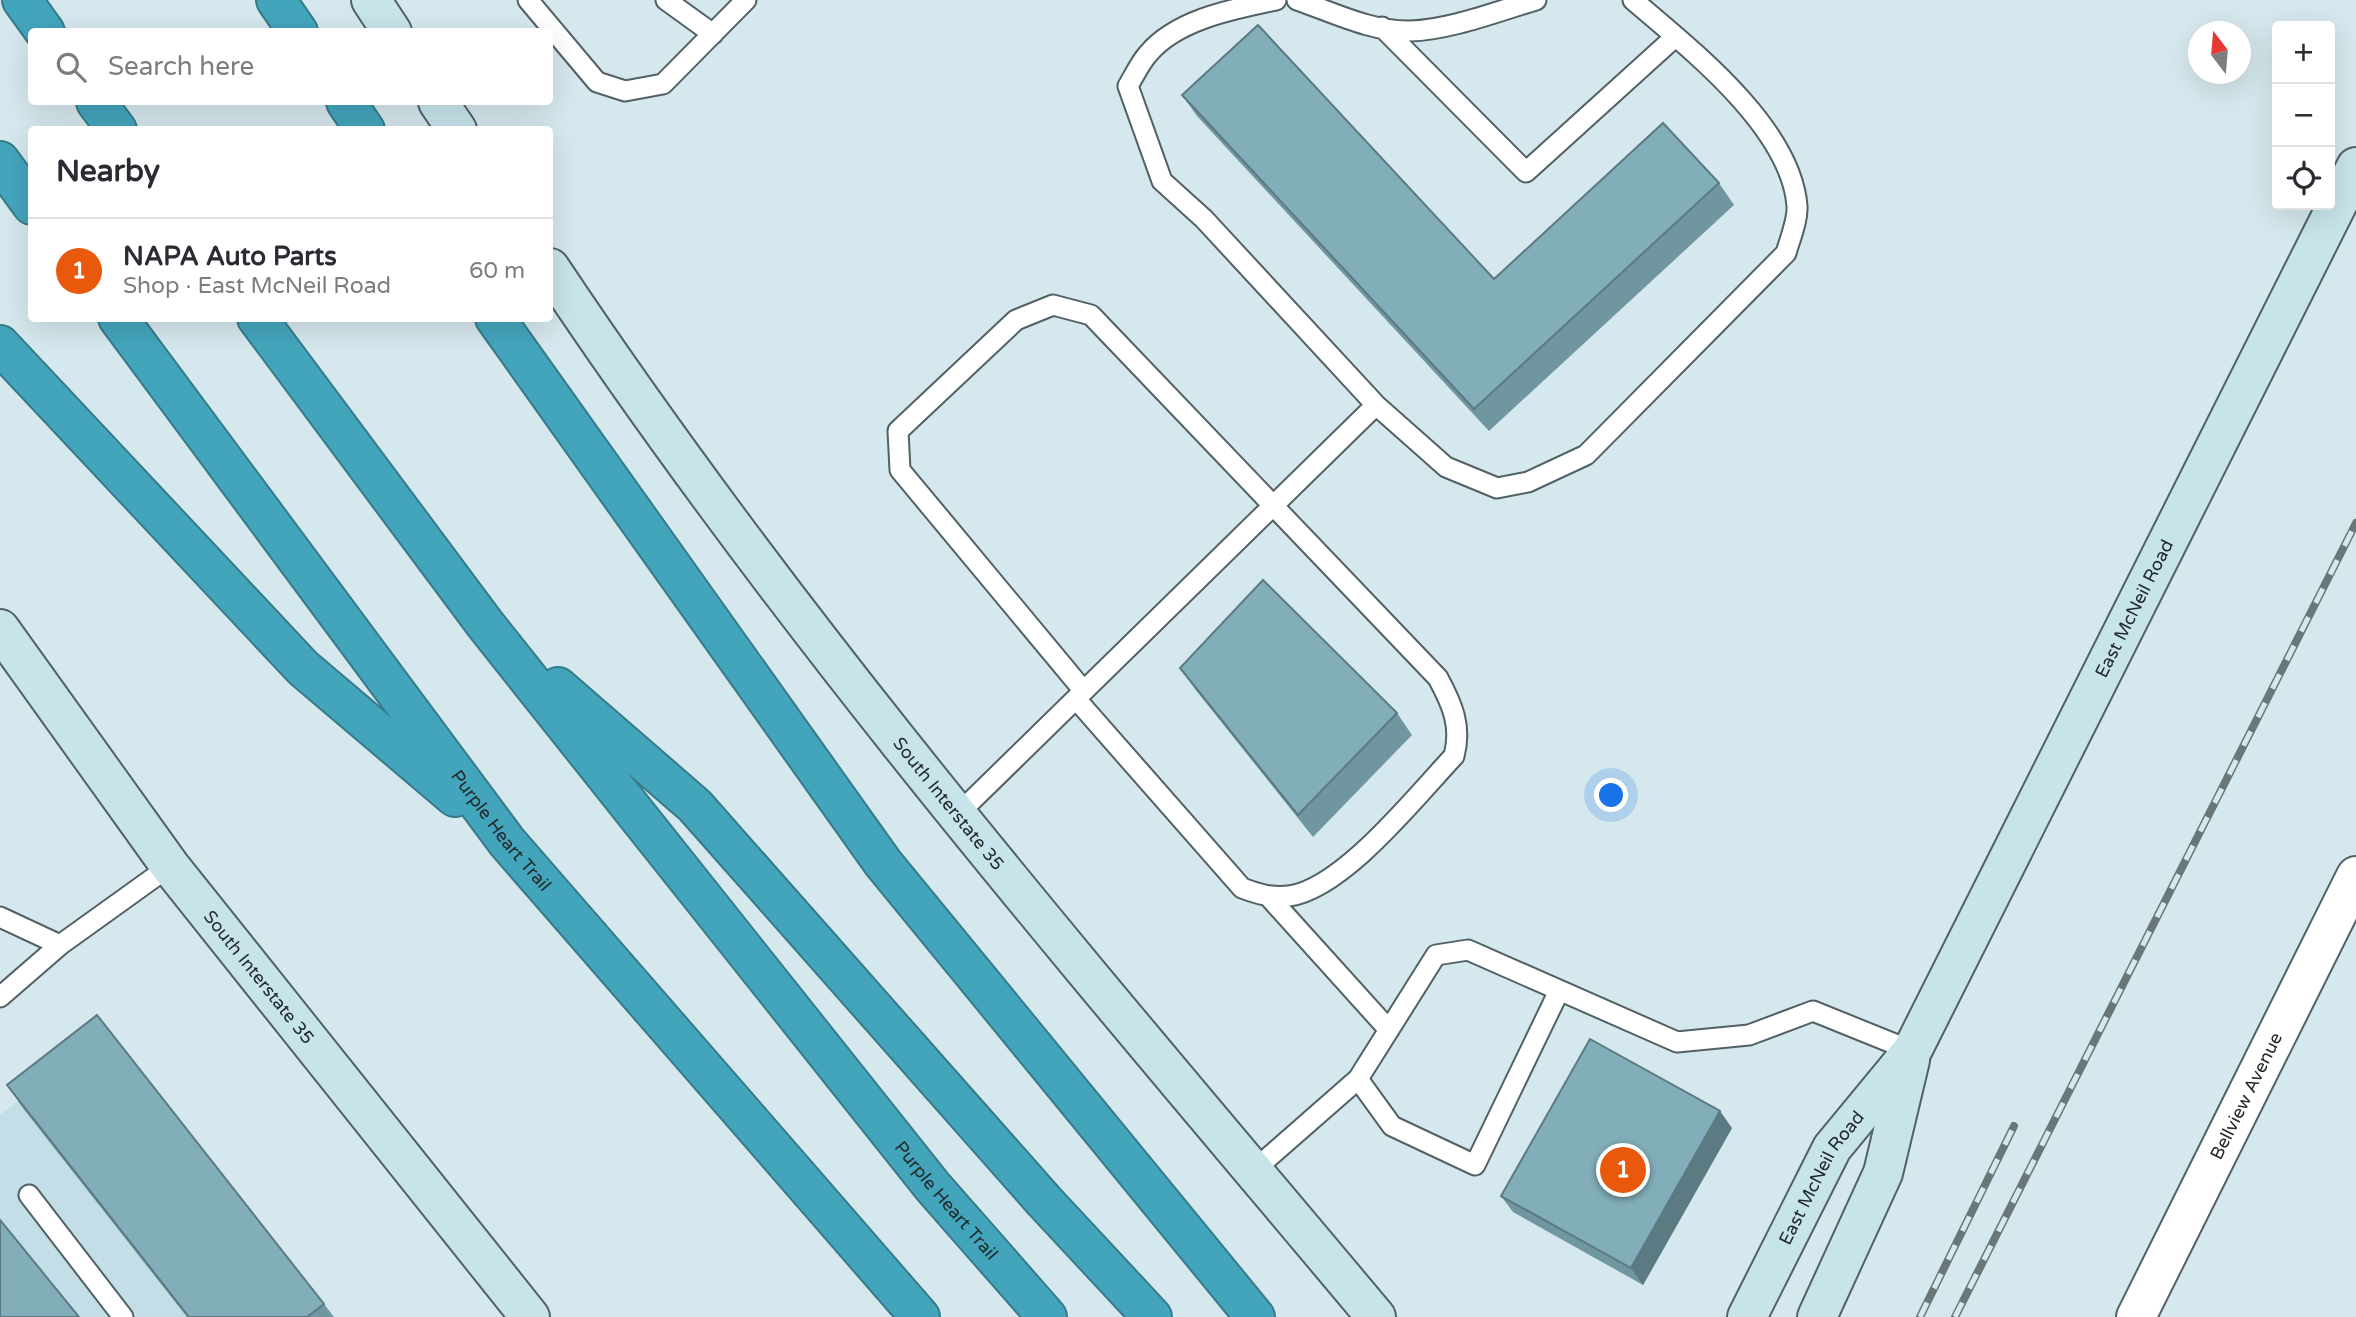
<!DOCTYPE html>
<html lang="en">
<head>
<meta charset="utf-8">
<style>
  body { margin:0; font-family:"Varela Round",sans-serif; background:#f2f2f3; color:#2b2b33 }
  .controls { position:absolute; right:21px; top:21px; display:grid; overflow:hidden; border-radius:7px; box-shadow:0 7px 28px #0002 }
  .controls button { width:63px; height:63px; display:grid; place-items:center; padding:0; border:0; border-bottom:2px solid #e1e1e2; background:#fff; color:#2b2b33; font:35px sans-serif }
  .compass { position:absolute; left:2188px; top:21px; width:63px; height:63px; border-radius:50%; background:#fff; box-shadow:0 7px 28px #0002; rotate:344deg }
  .you { position:absolute; left:1612px; top:796px; width:24px; height:24px; margin:-18px; border:5px solid #fff; border-radius:50%; background:#1a73e8; box-shadow:0 0 0 10px #1a73e833 }
  .badge { display:grid; place-items:center; width:46px; height:46px; border-radius:50%; background:#ea580c; color:#fff; font-size:23px; font-weight:700 }
  .pin { position:absolute; translate:-50% -50%; border:4px solid #fff; box-shadow:0 2px 7px #0006 }
  .list { margin:0; padding:0; list-style:none }
  h2 { display:flex; justify-content:space-between; align-items:center; height:91px; margin:0; padding:0 28px; font-size:30px }
  h2 small { font-size:23px; font-weight:400; color:#7c7c81 }
  .list li { display:grid; grid-template-columns:46px 1fr auto; gap:21px; align-items:center; box-sizing:border-box; height:105px; padding:0 28px; border-top:2px solid #e1e1e2 }
  .list b { display:block; font-size:26px; white-space:nowrap }
  .list p { margin:0; font-size:23px; white-space:nowrap; color:#7c7c81 }
  .list em { font-size:23px; font-style:normal; color:#7c7c81 }
  .icon { flex:none; width:38px; height:38px; fill:none; stroke:currentColor; stroke-width:2; stroke-linecap:round; stroke-linejoin:round }
  .map { position:relative; flex:none; width:2356px; height:1317px; overflow:hidden }
  .search { position:absolute; background:#fff; box-shadow:0 7px 28px #0002; left:28px; top:28px; width:525px; height:77px; display:flex; align-items:center; gap:18px; box-sizing:border-box; padding:0 24px; border-radius:7px; color:#7c7c81; font-size:26px }
  .panel { position:absolute; background:#fff; box-shadow:0 7px 28px #0002; left:28px; top:126px; width:525px; height:196px; border-radius:7px }
  .map>svg:first-child { display:block }
</style>
</head>
<body>
<div class="map">
<svg width="2356" height="1317" viewBox="0 0 2356 1317">
  <rect width="100%" height="100%" fill="#d5e8ed"/>
  <path fill="#c3dee6" d="M102,1035L331,1317H0V1115Z"/>
  <g fill="none" stroke-linecap="round" stroke-linejoin="round">
    <g stroke="#516165" stroke-width="23">
      <path id="lane" d="M528,0L597,82L625,91L663,84L746,0
        M666,0L713,34
        M1276,0C1234,9 1177,19 1148,54C1140,63 1134,76 1128,86L1162,181L1204,219L1376,405L1446,467L1497,488L1528,482L1586,455L1786,253C1790,239 1798,220 1797,206C1791,127 1689,48 1633,0
        M1297,0C1332,12 1372,32 1410,31C1450,30 1498,11 1536,0
        M1382,27L1526,172L1675,37
        M1076,699L1242,888C1258,894 1271,898 1289,896C1343,889 1417,795 1454,756C1462,726 1452,704 1438,678L1091,315L1053,305L1016,320L898,431L900,470L1083,690
        M956,816L1376,405
        M1269,897L1389,1030
        M0,917L60,945
        M0,997L60,945L170,866
        M1358,1079L1392,1126L1475,1165L1559,991
        M1253,1171L1358,1079L1436,955L1468,950L1677,1042L1749,1035L1813,1011L1912,1051
        M29,1195L123,1317"/>
    </g>
    <g stroke="#516165" stroke-width="42">
      <g id="street">
        <path id="s1" d="M2136,1317L2356,876"/>
      </g>
    </g>
    <g stroke="#516165" stroke-width="42">
      <g id="secondary">
        <path d="M371,0L392,32"/>
        <path d="M438,102L457,130"/>
        <path id="s2" d="M550,268C797,639 1090,976 1376,1317"/>
        <path id="s3" d="M0,629L170,866L530,1317"/>
        <path id="s4" d="M1747,1317L1832,1148L1912,1051L2356,167"/>
        <path d="M1817,1317L1883,1173L1910,1060"/>
      </g>
    </g>
    <g stroke="#377a89" stroke-width="42">
      <g id="highway">
        <path d="M22,0L45,32"/>
        <path d="M276,0L298,32"/>
        <path d="M96,102L117,130"/>
        <path d="M346,102L365,130"/>
        <path d="M0,161L32,205"/>
        <path id="s5" d="M118,318L507,842L920,1317"/>
        <path id="s6" d="M257,318L485,624L933,1187L1047,1317"/>
        <path d="M495,318L883,863L1255,1317"/>
        <path d="M0,345L303,668L455,797"/>
        <path d="M558,687L695,806L1044,1201L1152,1317"/>
      </g>
    </g>
    <use href="#lane" stroke="#fff" stroke-width="19"/>
    <use href="#street" stroke="#fff" stroke-width="38"/>
    <use href="#secondary" stroke="#c7e4eb" stroke-width="38"/>
    <use href="#highway" stroke="#43a5bc" stroke-width="38"/>
    <g stroke="#6a7779" stroke-width="8">
      <path id="rail" d="M1920,1317L2014,1126
        M1955,1317L2356,523"/>
    </g>
    <use href="#rail" stroke="#d5e8ed" stroke-width="5" stroke-dasharray="16" stroke-linecap="butt"/>
  </g>
  <path fill="#70969f" d="M1182,95L1494,279L1719,183L1734,205L1489,431L1197,116Z
    M1180,668L1397,713L1412,735L1313,837L1195,689Z
    M7,1085L324,1304L334,1317H187L22,1107Z
    M1732,1128L1643,1285L1513,1212L1501,1196Z"/>
  <path fill="#5b7a82" d="M1720,1111L1732,1128L1643,1285L1631,1268Z"/>
  <path fill="#82aeb9" stroke="#5b7a82" stroke-width="2" d="M1258,25L1494,279L1663,123L1719,183L1474,409L1182,95Z
    M1263,580L1397,713L1298,815L1180,668Z
    M97,1015L324,1304L307,1317H189L7,1085Z
    M1590,1039L1720,1111L1631,1268L1501,1196Z
    M0,1220L79,1317H0Z"/>
  <g text-anchor="middle" stroke-width="7" stroke-linejoin="round" paint-order="stroke">
    <g font-size="18" fill="#222a2b" stroke="#d5e8ed">
      <text dy="6" stroke="none"><textPath href="#s4" startOffset="810">East McNeil Road</textPath></text>
      <text dy="6" stroke="none"><textPath href="#s2" startOffset="668">South Interstate 35</textPath></text>
      <text dy="6" stroke="none"><textPath href="#s5" startOffset="640">Purple Heart Trail</textPath></text>
      <text dy="6" stroke="none"><textPath href="#s3" startOffset="434">South Interstate 35</textPath></text>
      <text dy="6" stroke="none"><textPath href="#s1" startOffset="247">Bellview Avenue</textPath></text>
      <text dy="6" stroke="none"><textPath href="#s4" startOffset="158">East McNeil Road</textPath></text>
      <text dy="6" stroke="none"><textPath href="#s6" startOffset="1120">Purple Heart Trail</textPath></text>
    </g>
  </g>
</svg>
<div class="controls">
<button>+</button>
<button>−</button>
<button><svg class="icon" aria-label="locate" viewBox="0 0 24 24"><circle cx="12" cy="12" r="6"/><path d="M12 2v4M12 18v4M2 12h4M18 12h4"/></svg></button>
</div>
<svg class="compass" viewBox="-18 -18 36 36"><path d="M0-13l5 13h-10z" fill="#e53935"/><path d="M0 13l5-13h-10z" fill="#7c7c81"/></svg>
<div class="you"></div>
<div class="pin badge" style="left:1623px;top:1170px">1</div>
<div class="search"><svg class="icon" aria-label="search" viewBox="0 0 24 24"><circle cx="10" cy="10" r="6"/><path d="M15 15l6 6"/></svg>Search here</div>
<section class="panel">
<h2>Nearby<small></small></h2>
<ul class="list">
<li><span class="badge">1</span><div><b>NAPA Auto Parts</b><p>Shop · East McNeil Road</p></div><em>60 m</em></li>
</ul>
</section>
</div>
</body>
</html>
